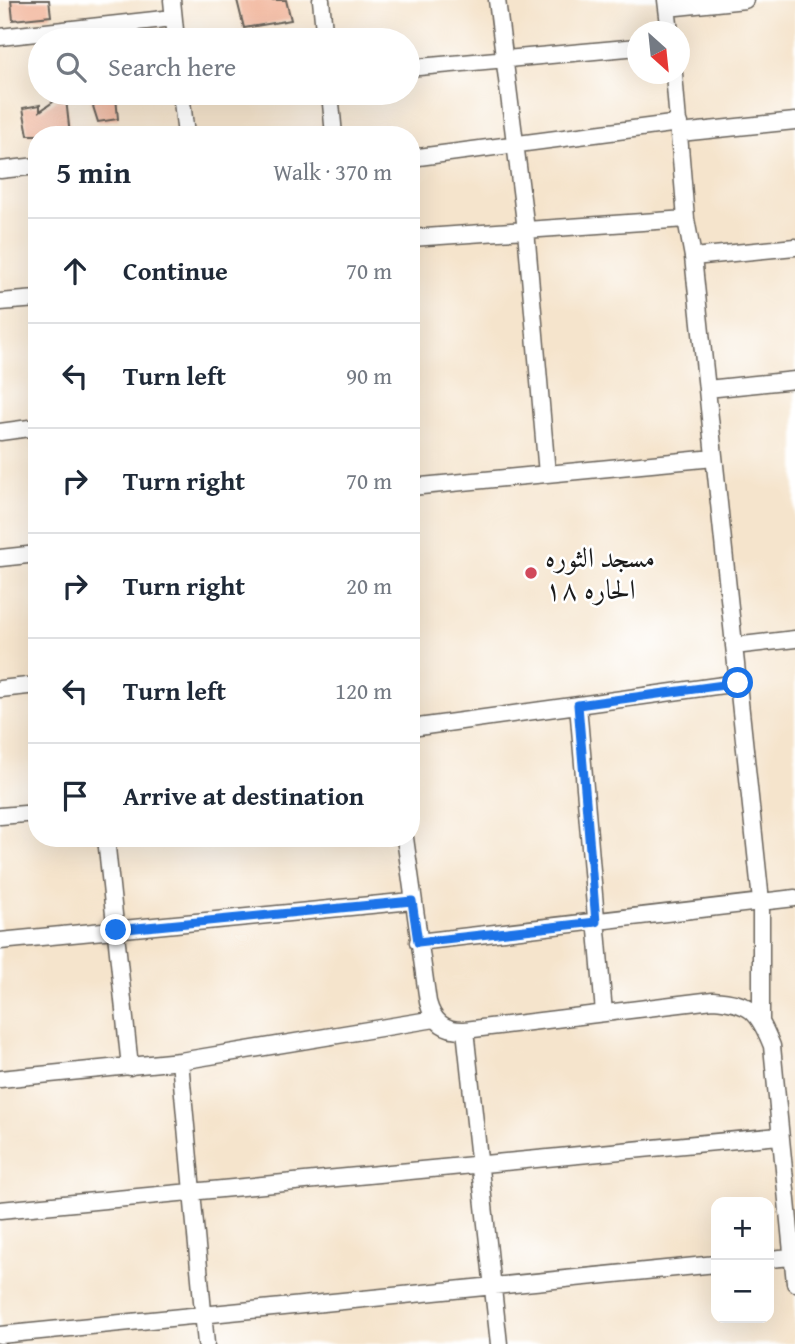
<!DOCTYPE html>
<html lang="en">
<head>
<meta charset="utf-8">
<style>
  body { margin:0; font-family:"Gentium Book Plus",Amiri,serif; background:#f6f6f7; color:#1f2937 }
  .controls { position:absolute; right:21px; bottom:21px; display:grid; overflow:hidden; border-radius:14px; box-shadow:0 7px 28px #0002 }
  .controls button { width:63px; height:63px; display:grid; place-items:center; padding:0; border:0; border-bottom:2px solid #e0e1e3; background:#fff; color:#1f2937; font:35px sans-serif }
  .compass { position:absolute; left:627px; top:21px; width:63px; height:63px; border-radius:50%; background:#fff; box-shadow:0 7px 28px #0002; rotate:153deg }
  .stop { position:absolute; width:21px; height:21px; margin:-16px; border:5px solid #1a73e8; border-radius:50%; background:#fff }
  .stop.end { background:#1a73e8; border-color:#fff; box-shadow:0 2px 7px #0008 }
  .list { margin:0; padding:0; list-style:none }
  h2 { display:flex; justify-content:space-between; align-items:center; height:91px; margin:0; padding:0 28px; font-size:30px }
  h2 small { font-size:23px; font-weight:400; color:#747a83 }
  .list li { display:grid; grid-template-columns:46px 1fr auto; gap:21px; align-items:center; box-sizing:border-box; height:105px; padding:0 28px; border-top:2px solid #e0e1e3 }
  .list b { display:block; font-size:26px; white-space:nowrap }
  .list em { font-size:23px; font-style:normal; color:#747a83 }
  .icon { flex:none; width:38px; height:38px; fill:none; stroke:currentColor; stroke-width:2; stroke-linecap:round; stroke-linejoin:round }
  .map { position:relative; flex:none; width:795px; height:1344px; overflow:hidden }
  .search { position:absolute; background:#fff; box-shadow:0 7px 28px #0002; left:28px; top:28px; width:392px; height:77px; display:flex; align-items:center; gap:18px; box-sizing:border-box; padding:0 24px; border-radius:38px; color:#747a83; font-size:26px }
  .panel { position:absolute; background:#fff; box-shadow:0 7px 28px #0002; left:28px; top:126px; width:392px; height:721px; border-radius:28px }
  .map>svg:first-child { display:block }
</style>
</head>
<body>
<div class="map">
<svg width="795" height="1344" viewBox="0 0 795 1344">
  <rect width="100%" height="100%" fill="#fff"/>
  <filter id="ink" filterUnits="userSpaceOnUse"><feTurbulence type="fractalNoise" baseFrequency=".0143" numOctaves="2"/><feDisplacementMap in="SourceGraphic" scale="14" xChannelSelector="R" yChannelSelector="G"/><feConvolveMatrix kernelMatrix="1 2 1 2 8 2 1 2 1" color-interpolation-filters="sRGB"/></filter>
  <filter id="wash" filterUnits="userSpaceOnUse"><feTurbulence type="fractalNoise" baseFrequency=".00686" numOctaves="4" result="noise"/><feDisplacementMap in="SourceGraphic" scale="28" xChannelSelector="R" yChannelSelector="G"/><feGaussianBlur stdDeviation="1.57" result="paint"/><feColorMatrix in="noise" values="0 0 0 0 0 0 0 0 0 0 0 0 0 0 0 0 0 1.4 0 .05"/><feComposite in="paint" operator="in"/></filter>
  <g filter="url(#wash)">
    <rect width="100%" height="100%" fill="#f5e4cc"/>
    <g id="blocks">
      <path fill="#f1b398" d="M11,0H49L51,16L13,20Z
        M237,0H286L291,20L244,28Z
        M103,96L104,99L116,97L118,119L98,122L91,100Z
        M66,99L70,135H28L23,108L40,105V111L56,100Z"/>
    </g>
  </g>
  <g filter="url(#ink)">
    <use href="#blocks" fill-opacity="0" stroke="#68625a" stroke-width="2"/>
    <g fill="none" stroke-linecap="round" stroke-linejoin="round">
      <g stroke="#68625a" stroke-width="19">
        <path id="minor" d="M172,0L176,40
          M321,0L325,40
          M497,0L526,230L547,474
          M666,0L670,32
          M667,8L745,0
          M0,37L173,18
          M408,68L638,47
          M674,74L686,219L693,257L761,901V1022
          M181,93L186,135
          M330,93L334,135
          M680,133L795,121
          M411,158L679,123
          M0,170L37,166
          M411,238L686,219
          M693,257L795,247
          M0,302L37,299
          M707,389L795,380
          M0,432L37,427
          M411,487L714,458
          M0,558L37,554
          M734,646L795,639
          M0,689L37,685
          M578,705L604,1013
          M411,728L738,683
          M0,816L37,813
          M106,838L130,1067
          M405,838L428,1002C433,1021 444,1031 465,1030L713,1000C751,1003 758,1011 772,1046L795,1283
          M0,941L412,901
          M418,942L795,898
          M465,1030L499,1344
          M180,1061L206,1344
          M0,1079L180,1061L435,1019
          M0,1210L779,1136
          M769,1259L792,1257
          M0,1335L716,1264"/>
      </g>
      <use href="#minor" stroke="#fff" stroke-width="16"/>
    </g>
  </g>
  <g fill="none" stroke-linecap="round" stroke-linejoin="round" filter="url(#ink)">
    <path stroke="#1a73e8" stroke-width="9" d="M116,930L412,901L418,942L596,922L578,705L738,683"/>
  </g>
  <circle fill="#d1495b" stroke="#fff" stroke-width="2.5" cx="531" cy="573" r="7"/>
  <g text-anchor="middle" stroke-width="5" stroke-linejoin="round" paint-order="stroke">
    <g font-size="28" fill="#1c1c1c" stroke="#fff" text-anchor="start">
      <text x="545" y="567">مسجد الثوره<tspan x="545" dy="32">الحاره ١٨</tspan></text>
    </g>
  </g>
</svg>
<div class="controls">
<button>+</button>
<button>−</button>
</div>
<svg class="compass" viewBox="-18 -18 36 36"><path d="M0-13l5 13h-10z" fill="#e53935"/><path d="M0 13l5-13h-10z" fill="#747a83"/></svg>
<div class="stop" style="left:738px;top:683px"></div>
<div class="stop end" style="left:116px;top:930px"></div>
<div class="search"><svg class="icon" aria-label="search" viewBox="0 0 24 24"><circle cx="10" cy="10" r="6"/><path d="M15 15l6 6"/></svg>Search here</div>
<section class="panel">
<h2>5 min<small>Walk · 370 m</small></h2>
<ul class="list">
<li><svg class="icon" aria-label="ahead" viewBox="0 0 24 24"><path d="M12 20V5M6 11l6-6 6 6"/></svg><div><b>Continue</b></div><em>70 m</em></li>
<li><svg class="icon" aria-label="left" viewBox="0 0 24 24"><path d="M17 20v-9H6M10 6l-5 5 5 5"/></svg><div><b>Turn left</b></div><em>90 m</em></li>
<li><svg class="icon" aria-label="right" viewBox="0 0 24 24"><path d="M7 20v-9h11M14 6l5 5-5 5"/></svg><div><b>Turn right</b></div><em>70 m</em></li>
<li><svg class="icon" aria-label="right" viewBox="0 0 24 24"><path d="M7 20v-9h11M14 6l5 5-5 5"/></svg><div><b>Turn right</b></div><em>20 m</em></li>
<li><svg class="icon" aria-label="left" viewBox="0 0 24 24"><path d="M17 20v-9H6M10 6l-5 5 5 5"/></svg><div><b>Turn left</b></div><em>120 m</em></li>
<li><svg class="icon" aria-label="arrive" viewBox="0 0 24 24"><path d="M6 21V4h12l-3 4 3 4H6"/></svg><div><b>Arrive at destination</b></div></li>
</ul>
</section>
</div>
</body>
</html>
